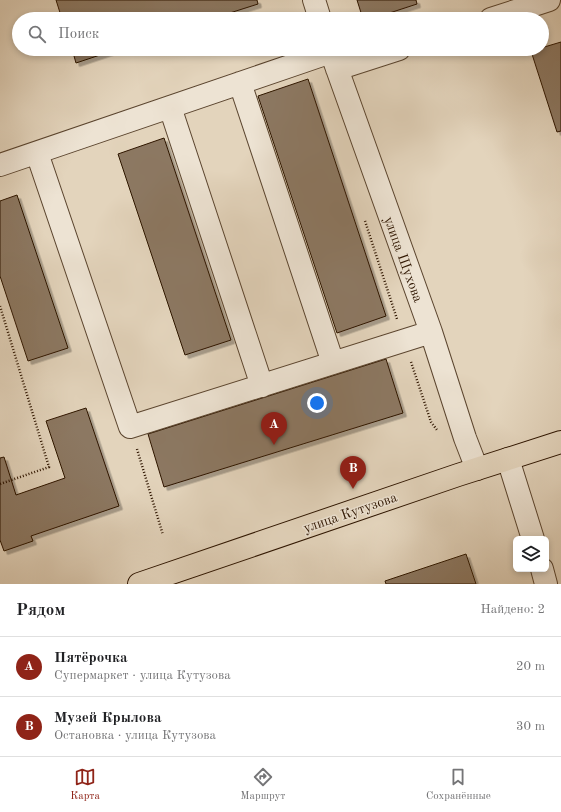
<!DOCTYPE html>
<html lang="ru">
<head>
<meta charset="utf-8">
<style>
  body { margin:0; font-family:"Old Standard TT",serif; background:#f2f2f2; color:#202124 }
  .controls { position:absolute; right:12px; bottom:12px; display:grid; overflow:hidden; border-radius:6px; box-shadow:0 2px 6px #0003 }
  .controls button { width:36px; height:36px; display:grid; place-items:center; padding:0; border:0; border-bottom:1px solid #e0e0e0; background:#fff; color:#202124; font:20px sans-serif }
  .you { position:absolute; left:317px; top:403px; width:14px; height:14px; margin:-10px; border:3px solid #fff; border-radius:50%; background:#1a73e8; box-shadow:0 0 0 6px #1a73e833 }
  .badge { display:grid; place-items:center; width:26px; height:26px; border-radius:50%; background:#8f2418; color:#fff; font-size:13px; font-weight:700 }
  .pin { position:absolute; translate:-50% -33px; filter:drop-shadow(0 1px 2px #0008) }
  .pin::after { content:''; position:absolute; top:21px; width:14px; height:12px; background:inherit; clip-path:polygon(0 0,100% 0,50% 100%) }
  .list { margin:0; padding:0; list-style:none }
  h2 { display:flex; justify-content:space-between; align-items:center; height:52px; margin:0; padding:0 16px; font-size:17px }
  h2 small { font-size:13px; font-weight:400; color:#757577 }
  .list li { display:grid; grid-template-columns:26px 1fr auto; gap:12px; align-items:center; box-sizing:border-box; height:60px; padding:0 16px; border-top:1px solid #e0e0e0 }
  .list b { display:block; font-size:15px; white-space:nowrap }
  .list p { margin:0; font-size:13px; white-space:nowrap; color:#757577 }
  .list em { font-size:13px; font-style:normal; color:#757577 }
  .icon { flex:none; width:22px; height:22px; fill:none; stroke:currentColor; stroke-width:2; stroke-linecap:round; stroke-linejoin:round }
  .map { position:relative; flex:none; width:561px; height:584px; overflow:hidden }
  .search { position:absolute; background:#fff; box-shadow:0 2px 6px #0003; left:12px; right:12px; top:12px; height:44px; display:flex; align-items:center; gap:10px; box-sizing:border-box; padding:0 14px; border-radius:22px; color:#757577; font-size:15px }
  .sheet { height:172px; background:#fff }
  nav { display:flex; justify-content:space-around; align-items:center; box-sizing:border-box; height:56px; border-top:1px solid #e0e0e0; background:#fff; font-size:11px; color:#757577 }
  nav a { display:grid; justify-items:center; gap:2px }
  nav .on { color:#8f2418 }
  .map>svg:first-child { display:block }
</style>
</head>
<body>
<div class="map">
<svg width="561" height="584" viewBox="0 0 561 584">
  <defs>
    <filter id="shadow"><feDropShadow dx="3.5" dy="3.5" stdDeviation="0" flood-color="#0004"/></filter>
  </defs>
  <rect width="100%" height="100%" fill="#e3d4bc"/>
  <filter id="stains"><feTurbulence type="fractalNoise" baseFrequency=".005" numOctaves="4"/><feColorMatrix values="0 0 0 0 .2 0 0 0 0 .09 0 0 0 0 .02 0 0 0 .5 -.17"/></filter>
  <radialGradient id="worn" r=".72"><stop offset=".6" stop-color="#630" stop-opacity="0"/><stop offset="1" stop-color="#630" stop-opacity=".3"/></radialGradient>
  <path fill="#8c7862" stroke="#2e1500" filter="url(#shadow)" d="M56,0H257L258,4L211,19H62Z
    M357,0H416L417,4L371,19H363Z
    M561,42V131L557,132L531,51Z
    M72,49H118L76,63Z
    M308,79L386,316L337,333L258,96Z
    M164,138L231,340L185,355L118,154Z
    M17,195L68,348L28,361L0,276V201Z
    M386,359L403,413L164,487L148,434Z
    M86,408L119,506L31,536L33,541L4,551L0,540V458L4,457L16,495L65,478L46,421Z
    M466,554L476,584H386L385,581Z"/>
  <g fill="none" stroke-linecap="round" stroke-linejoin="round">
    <g stroke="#5b452f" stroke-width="24">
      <path id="minor" d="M314,0L320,19
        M491,19L549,0
        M330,49L431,332L465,438L477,469
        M337,69L399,49
        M240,83L333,363
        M170,107L262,386
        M37,153L130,427L431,332
        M0,165L331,52
        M508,459L533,539
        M542,569L546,584"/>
    </g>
    <g stroke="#2e1500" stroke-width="24">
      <path id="major" d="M139,584L458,475L561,442"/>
    </g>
    <path stroke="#2e1500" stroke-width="2.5" stroke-dasharray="1 2" stroke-linecap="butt" d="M365,221L397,319
      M0,306L49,467L0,484
      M411,362L431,422L437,430
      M137,449L163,535"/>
    <use href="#minor" stroke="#ede3d3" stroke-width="22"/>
    <use href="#major" stroke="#e3d4bc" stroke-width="22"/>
  </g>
  <g text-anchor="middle" stroke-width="3" stroke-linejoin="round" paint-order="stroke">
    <g font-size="14" fill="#2e1500" stroke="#ede3d3">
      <text transform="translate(404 259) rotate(70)" y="5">улица Шухова</text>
      <text transform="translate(350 512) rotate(-19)" y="5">улица Кутузова</text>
    </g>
  </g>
  <rect width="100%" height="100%" filter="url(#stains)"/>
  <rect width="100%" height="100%" fill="url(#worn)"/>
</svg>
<div class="controls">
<button><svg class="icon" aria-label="layers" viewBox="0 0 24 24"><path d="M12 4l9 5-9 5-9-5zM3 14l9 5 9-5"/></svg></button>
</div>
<div class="you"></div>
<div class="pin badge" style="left:274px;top:445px">A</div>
<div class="pin badge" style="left:353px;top:489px">B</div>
<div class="search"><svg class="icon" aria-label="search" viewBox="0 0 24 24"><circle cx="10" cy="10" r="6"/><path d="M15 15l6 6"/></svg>Поиск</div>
</div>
<section class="sheet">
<h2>Рядом<small>Найдено: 2</small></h2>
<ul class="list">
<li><span class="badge">A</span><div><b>Пятёрочка</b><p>Супермаркет · улица Кутузова</p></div><em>20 m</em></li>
<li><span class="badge">B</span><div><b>Музей Крылова</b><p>Остановка · улица Кутузова</p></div><em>30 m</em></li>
</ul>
</section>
<nav>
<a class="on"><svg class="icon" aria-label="map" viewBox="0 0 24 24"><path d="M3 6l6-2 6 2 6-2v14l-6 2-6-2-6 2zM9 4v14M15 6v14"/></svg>Карта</a>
<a><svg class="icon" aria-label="directions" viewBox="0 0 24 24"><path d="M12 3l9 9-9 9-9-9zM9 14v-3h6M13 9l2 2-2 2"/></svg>Маршрут</a>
<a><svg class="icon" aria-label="saved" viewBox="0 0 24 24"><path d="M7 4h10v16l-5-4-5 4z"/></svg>Сохранённые</a>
</nav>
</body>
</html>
